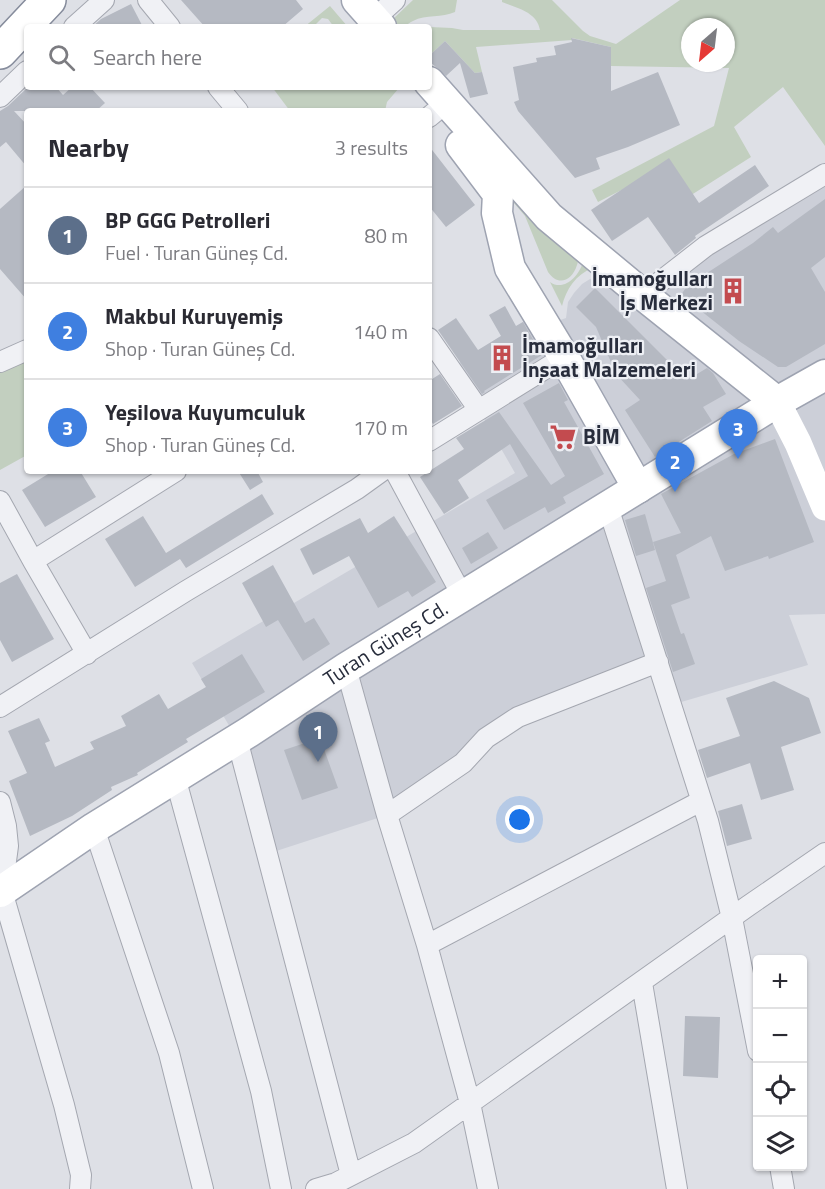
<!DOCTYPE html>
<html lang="en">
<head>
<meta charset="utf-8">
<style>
  body { margin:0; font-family:"Titillium Web",sans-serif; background:#f7f7f7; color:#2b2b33 }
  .controls { position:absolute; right:18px; bottom:18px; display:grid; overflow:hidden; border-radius:6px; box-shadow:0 2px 4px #0004 }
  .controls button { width:54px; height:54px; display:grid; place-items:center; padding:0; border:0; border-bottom:2px solid #e1e1e2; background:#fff; color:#2b2b33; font:30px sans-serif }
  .compass { position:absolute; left:681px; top:18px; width:54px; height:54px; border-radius:50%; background:#fff; box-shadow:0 2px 4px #0004; rotate:208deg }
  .you { position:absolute; left:520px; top:820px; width:21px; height:21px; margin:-15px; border:4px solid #fff; border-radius:50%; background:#1a73e8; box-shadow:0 0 0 9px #1a73e833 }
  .badge { display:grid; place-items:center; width:39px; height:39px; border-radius:50%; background:#7c3aed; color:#fff; font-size:20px; font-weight:700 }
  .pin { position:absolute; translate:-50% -50px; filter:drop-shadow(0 2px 3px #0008) }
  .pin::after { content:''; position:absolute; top:32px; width:21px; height:18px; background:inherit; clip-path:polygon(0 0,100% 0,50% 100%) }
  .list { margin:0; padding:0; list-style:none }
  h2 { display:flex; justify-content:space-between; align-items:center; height:78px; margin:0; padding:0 24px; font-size:26px }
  h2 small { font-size:20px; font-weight:400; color:#7c7c81 }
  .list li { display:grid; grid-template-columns:39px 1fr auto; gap:18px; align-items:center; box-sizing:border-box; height:96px; padding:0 24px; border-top:2px solid #e1e1e2 }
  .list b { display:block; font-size:22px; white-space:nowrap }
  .list p { margin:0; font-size:20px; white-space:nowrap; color:#7c7c81 }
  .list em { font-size:20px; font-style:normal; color:#7c7c81 }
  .icon { flex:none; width:33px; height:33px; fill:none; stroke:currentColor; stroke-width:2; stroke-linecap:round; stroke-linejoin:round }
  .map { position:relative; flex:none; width:825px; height:1189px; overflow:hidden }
  .search { position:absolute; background:#fff; box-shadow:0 2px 4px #0004; left:24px; top:24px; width:408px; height:66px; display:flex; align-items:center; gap:15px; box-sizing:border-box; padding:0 21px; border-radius:6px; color:#7c7c81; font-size:22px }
  .panel { position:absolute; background:#fff; box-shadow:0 2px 4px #0004; left:24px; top:108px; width:408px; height:366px; border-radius:6px }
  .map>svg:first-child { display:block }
</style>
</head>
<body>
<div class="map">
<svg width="825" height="1189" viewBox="0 0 825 1189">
  <rect width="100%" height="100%" fill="#dee0e6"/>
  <path fill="#cccfd8" d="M825,174V614L789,615L808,665L671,705L658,663L518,717L387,815L267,854L237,739L192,663L515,473L479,410L449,367L459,363L526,320L532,330L566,318L568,302L574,293L582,284L590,279L601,276L643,295Z"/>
  <path fill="#c2cfbf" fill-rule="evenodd" d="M413,0H457L455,12C442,18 426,14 413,21C408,23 405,28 400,26C397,25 395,22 392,20Z
    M502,0H552L583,31L590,36L616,44L680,0H825V146L783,87L734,127L751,157L674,206L655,173L598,202L592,190L714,126L729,68L611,66V47L572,38V40L476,47L482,72L475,73L445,41L429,56L430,27L452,28L463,30H540C537,12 517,8 502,2ZM690,27H726V63H690Z
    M330,6L348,27H334L328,19L322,18L313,27H304Z
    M272,87H399V88L387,102L385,111H290Z
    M416,87L579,255C578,256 578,264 577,265C572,281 558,287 548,272L525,216Z
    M583,262L592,268C576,275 566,289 562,306L550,282C564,292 579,276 583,262Z
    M27,361V455L0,470V372Z"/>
  <path fill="#b5b9c2" d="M181,0H296L303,9L282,27H205Z
    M131,4L143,27H92L101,19Z
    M571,38L611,47V91L658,72L680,125L628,147L596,158L600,169L575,178L518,111L514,102L519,100L513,67L537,62L536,58L556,55L554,46L572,42Z
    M445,41L475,73L482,72L488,94L470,98L460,63L446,76L429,61V56Z
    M28,87H56L63,95L72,87H90L105,103L96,111H14L27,125V167L6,142L0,147V111L8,106Z
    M429,146L475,205L446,227L429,206Z
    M669,158L699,203L755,165L769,186L695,236L696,238L675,255L648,217L612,241L591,210Z
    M27,185V300L0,269V209Z
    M825,199V257L811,268L825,292V344L786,367H778L739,341L681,295L687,286L753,243L773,227L778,233Z
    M595,288L687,380L707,368L713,373L726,394L703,407L712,421L655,457L625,410L640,400L616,374L596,327L576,307Z
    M505,306L516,326L523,322L542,355L484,391L485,392L482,394L438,330L456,318L478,350L501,336L489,315Z
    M440,374L462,406L433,424L429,418V381Z
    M559,383L568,400L564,402L604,474L563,497L566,503L548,513L545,507L504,530L486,500L528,476L510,444L458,480L469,498L444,514L420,477L464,449L456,438L499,412L551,485L565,476L523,403Z
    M775,439L814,542L769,559L768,556L725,571L711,536L676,555L690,598L671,605L681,634L684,633L695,664L673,672L646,588L666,581L653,542L681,533L661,494L734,454Z
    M53,471H80L96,497L45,527L22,490Z
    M238,471H257L263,482L250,490Z
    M262,494L274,514L186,568L180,559L135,587L105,539L143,516L166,553Z
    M645,514L655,550L636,556L625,520Z
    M394,516L436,582L412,597L408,591L378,608L349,556L313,575L300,549L360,518L368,533Z
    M488,532L498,548L471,564L462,548Z
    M273,565L305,623L314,618L330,644L303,661L278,620L266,627L242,583Z
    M17,574L54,639L12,662L0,640V583Z
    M242,654L265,692L186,739L188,742L137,773L138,775L111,787L112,790L72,816L30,836L9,781L27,773L8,731L39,718L50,741L45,743L55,767L94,749L90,742L126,726L121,716L159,694L168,709L206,687L201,679Z
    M774,681L809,698L821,733L781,747L794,790L761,800L750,763L707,778L698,750L740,736L726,698Z
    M320,738L338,788L302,800L284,750Z
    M742,804L752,839L727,846L718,811Z
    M685,1016L720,1017L718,1078L683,1076Z"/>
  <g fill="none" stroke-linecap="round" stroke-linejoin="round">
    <g stroke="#a4a7b0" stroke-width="22">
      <path id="street" d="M148,0L170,27
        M374,19L395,0
        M74,27L104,0
        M218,87L238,111
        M0,97L27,71
        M429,117L435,112
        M643,295L706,246L825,174
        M429,338L479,410
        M0,362L27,350
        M429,441L564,357
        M395,471L463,597
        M0,501L33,561L176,471
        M608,507L708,821L732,918L758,1051
        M33,561L87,654
        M346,668L387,815L427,945L470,1103L488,1189
        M0,707L186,591L357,489L382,471
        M237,739L351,1175
        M175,777L261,1091L281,1189
        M0,802L6,826L8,846L2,891L64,1105L81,1175L80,1189
        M387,815L463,763L486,738L518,717L658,662
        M94,828L169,1053L203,1189
        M427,945L701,801
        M642,983L677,1189
        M780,1166L784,1189
        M316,1189L336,1183L414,1143L748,906L825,853"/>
    </g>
    <g stroke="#9ea3b1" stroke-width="33">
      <g id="primary">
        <path d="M357,0L381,27"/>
        <path d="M429,82L549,217L643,295L777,402"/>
        <path d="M461,145L498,194L497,213L510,268L564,357L638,488"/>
        <path id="s1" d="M0,892L94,828L249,732L346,668L777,402L825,375"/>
      </g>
    </g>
    <g stroke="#868c9c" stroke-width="36">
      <path id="highway" d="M0,52L49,0"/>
    </g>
    <use href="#street" stroke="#f0f1f5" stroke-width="20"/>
    <path stroke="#fff" stroke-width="27" d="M777,402L798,443L825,507"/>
    <use href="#primary" stroke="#fff" stroke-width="30"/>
    <use href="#highway" stroke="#fff" stroke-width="33"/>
  </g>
  <defs>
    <g id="building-bare" transform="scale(2.07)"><path d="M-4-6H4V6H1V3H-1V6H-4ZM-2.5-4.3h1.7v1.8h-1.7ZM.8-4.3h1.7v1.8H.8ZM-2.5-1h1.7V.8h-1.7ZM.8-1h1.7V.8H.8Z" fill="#c34b4f" stroke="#edeff4" stroke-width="2.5" paint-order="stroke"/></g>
    <g id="supermarket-bare" transform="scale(2.07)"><path d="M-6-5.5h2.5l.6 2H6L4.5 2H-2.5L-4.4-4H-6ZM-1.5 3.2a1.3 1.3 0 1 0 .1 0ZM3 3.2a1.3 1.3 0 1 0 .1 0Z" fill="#c34b4f" stroke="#edeff4" stroke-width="2.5" paint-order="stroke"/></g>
  </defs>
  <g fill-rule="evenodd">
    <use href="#building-bare" x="733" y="291"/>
    <use href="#building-bare" x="502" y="358"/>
    <use href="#supermarket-bare" x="563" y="437"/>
  </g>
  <g text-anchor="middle" stroke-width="4.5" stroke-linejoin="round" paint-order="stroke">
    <g font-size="21" font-weight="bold" fill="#282d3c" stroke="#edeff4" text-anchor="start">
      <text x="713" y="286" text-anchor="end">İmamoğulları<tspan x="713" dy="24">İş Merkezi</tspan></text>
      <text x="522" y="353">İmamoğulları<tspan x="522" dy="24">İnşaat Malzemeleri</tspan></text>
      <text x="583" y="444">BİM</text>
    </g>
    <g font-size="21" fill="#282d3c" stroke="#edeff4">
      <text dy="7" stroke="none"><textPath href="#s1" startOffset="459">Turan Güneş Cd.</textPath></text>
    </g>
  </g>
</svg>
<div class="controls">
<button>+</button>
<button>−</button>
<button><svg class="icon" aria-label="locate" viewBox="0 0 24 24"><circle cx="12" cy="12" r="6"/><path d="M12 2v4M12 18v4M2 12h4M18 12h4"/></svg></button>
<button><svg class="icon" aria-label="layers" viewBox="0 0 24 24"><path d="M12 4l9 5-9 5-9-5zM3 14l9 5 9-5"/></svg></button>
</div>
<svg class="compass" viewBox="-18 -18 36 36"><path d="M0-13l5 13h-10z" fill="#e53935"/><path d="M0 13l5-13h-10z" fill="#7c7c81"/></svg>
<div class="you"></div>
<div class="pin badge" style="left:318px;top:762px;background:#5c6f8a">1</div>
<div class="pin badge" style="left:675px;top:492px;background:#3f7fe0">2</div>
<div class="pin badge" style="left:738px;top:459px;background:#3f7fe0">3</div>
<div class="search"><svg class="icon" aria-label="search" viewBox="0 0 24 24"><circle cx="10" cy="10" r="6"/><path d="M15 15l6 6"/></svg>Search here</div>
<section class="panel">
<h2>Nearby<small>3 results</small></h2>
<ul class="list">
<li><span class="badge" style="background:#5c6f8a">1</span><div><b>BP GGG Petrolleri</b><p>Fuel · Turan Güneş Cd.</p></div><em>80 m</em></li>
<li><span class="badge" style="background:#3f7fe0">2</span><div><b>Makbul Kuruyemiş</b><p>Shop · Turan Güneş Cd.</p></div><em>140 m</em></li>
<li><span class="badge" style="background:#3f7fe0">3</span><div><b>Yeşilova Kuyumculuk</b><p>Shop · Turan Güneş Cd.</p></div><em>170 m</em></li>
</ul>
</section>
</div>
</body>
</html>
